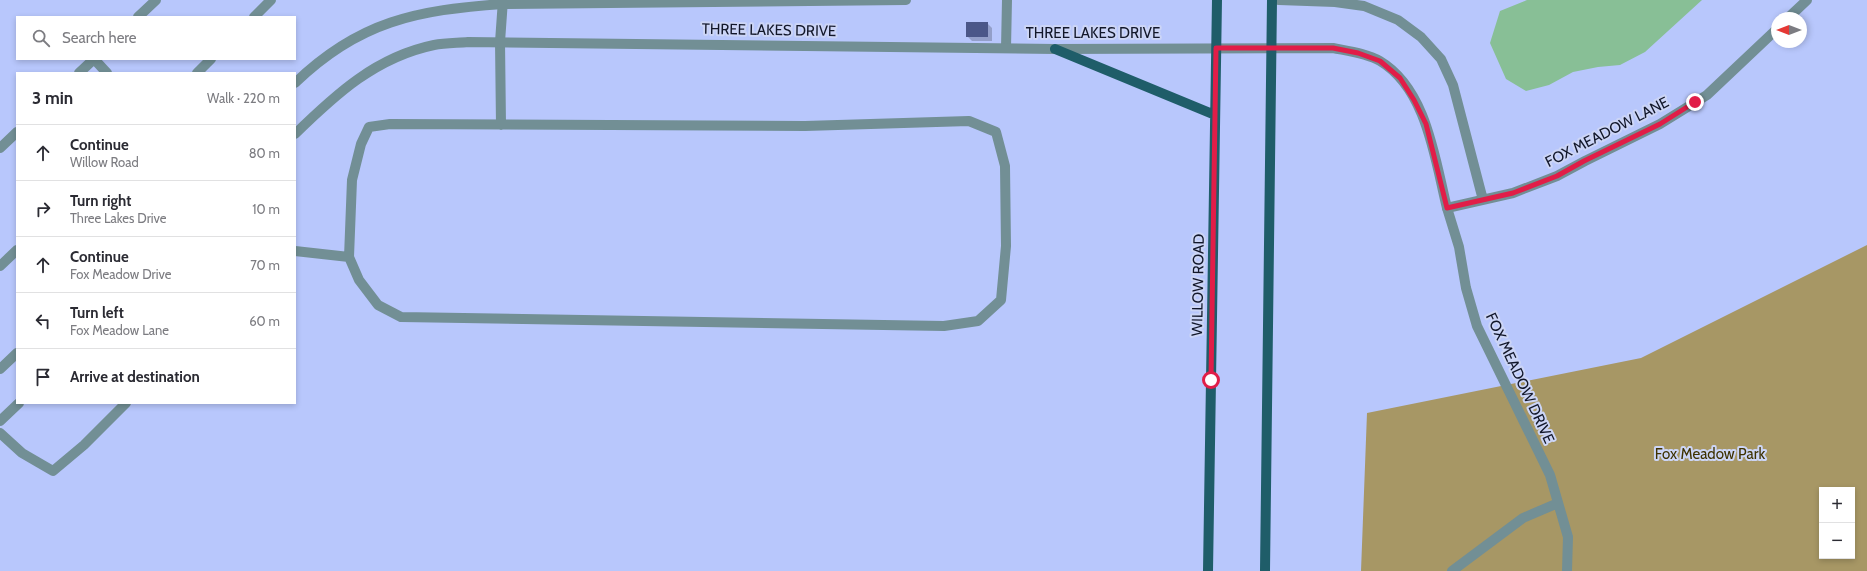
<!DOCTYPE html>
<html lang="en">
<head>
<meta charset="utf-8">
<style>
  body { margin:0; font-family:Cabin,sans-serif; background:#f2f2f3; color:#2b2b33 }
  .controls { position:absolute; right:12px; bottom:12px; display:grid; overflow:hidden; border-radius:0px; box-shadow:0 2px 6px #0003 }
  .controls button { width:36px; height:36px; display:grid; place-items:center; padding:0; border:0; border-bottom:1px solid #e1e1e2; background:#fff; color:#2b2b33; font:20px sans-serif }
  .compass { position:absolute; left:1771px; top:12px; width:36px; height:36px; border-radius:50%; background:#fff; box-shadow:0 2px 6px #0003; rotate:270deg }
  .stop { position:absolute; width:12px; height:12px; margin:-9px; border:3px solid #e11d48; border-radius:50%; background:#fff }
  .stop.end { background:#e11d48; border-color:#fff; box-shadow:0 1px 4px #0008 }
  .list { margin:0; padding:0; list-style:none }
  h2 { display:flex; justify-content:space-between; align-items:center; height:52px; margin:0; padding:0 16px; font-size:17px }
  h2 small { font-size:13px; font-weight:400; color:#7c7c81 }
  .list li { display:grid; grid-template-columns:26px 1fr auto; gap:12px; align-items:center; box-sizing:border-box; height:56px; padding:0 16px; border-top:1px solid #e1e1e2 }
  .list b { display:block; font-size:15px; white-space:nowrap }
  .list p { margin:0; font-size:13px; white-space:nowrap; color:#7c7c81 }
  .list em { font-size:13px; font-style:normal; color:#7c7c81 }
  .icon { flex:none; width:22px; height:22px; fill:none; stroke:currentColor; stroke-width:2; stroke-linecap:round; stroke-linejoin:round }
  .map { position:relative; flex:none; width:1867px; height:571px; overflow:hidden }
  .search { position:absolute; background:#fff; box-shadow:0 2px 6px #0003; left:16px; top:16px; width:280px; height:44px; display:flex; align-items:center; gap:10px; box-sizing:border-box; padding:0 14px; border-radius:0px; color:#7c7c81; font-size:15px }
  .panel { position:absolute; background:#fff; box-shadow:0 2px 6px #0003; left:16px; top:72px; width:280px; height:332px; border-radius:0px }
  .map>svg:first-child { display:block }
</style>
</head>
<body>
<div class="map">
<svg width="1867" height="571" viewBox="0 0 1867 571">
  <rect width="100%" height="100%" fill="#b8c7fc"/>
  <path fill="#a79765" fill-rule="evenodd" d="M1867,245V571H1361L1367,413L1641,358ZM1822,490H1852V556H1822Z"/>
  <path fill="#88bf96" d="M1527,0H1702L1645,52L1620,65L1598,67L1573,72L1549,85L1526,91L1506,79L1490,43L1500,11Z"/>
  <path fill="#0003" d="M987,23L992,28V41H972L967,36Z"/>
  <path fill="#4b5788" d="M966,22H988V37H966Z"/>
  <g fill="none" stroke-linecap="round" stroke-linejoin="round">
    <path stroke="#728f95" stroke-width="10" d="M138,17L156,0
      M254,17L271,0
      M1006,48L1007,0
      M94,59L107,73
      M79,73L94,59
      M197,73L211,59
      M969,121L996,132L1005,166L1006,246L1001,300L978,321L944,326L401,317L378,305L359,280L349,257L352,180L361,144L369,127L390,124L805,126Z
      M501,125L500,42L503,0
      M0,148L17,132
      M1447,208L1459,247L1466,288L1477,326L1550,475L1568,537L1567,571
      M295,251L349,257
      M0,266L17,250
      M0,433L22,453L53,471L84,445L126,403
      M1452,571L1523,518L1558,503"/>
    <path stroke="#728f95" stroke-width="10" d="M1279,0L1335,2L1364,6L1398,20L1421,37L1441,59L1453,85L1483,200
      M1788,18L1807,0
      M295,83C359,21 417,10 503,4L906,0
      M295,134C336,94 376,57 434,45C445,43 457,43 468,42L1055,49L1333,48C1348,51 1366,53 1380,61C1427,89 1435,160 1447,208L1513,193L1557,176L1585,161L1660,124L1707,95L1777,29
      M0,369L17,353
      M0,421L19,403"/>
    <path stroke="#1f5d69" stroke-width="10" d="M1055,49L1215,115
      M1208,571L1217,0
      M1265,571L1272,0"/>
  </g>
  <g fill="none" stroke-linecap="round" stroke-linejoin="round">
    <path stroke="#e11d48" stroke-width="5" d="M1211,380L1216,48H1333L1358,53L1380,61L1400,78L1414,100L1426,124L1447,208L1513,193L1557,176L1584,161L1660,124L1695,102"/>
  </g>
  <g text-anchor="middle" stroke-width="4" stroke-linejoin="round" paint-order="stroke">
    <g font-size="15" fill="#12172a" stroke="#ccd5f6">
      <text transform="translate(769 30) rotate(1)" y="5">THREE LAKES DRIVE</text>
      <text x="1093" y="38">THREE LAKES DRIVE</text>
      <text transform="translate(1607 132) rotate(-27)" y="5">FOX MEADOW LANE</text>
      <text transform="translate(1198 285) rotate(-89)" y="5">WILLOW ROAD</text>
      <text transform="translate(1520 378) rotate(65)" y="5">FOX MEADOW DRIVE</text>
    </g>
    <g font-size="15" fill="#3e3100" stroke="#ccd5f6">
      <text x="1710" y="459">Fox Meadow Park</text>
    </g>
  </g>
</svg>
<div class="controls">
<button>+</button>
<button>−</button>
</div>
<svg class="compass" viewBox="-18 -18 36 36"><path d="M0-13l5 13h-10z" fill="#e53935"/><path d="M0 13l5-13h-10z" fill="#7c7c81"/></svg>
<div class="stop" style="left:1211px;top:380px"></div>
<div class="stop end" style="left:1695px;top:102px"></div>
<div class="search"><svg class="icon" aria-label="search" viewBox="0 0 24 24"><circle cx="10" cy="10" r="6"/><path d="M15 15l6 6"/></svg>Search here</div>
<section class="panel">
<h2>3 min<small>Walk · 220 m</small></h2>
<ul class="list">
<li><svg class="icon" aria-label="ahead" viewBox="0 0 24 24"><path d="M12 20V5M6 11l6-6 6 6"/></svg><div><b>Continue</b><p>Willow Road</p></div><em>80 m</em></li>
<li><svg class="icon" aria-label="right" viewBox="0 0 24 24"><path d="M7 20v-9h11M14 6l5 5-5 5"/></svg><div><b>Turn right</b><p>Three Lakes Drive</p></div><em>10 m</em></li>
<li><svg class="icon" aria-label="ahead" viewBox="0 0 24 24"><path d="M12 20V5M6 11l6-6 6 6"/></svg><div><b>Continue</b><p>Fox Meadow Drive</p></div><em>70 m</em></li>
<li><svg class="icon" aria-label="left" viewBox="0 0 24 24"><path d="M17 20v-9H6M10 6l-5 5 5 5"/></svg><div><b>Turn left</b><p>Fox Meadow Lane</p></div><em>60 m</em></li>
<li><svg class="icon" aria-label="arrive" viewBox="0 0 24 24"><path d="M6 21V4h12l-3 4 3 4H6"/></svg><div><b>Arrive at destination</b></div></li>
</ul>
</section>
</div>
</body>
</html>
